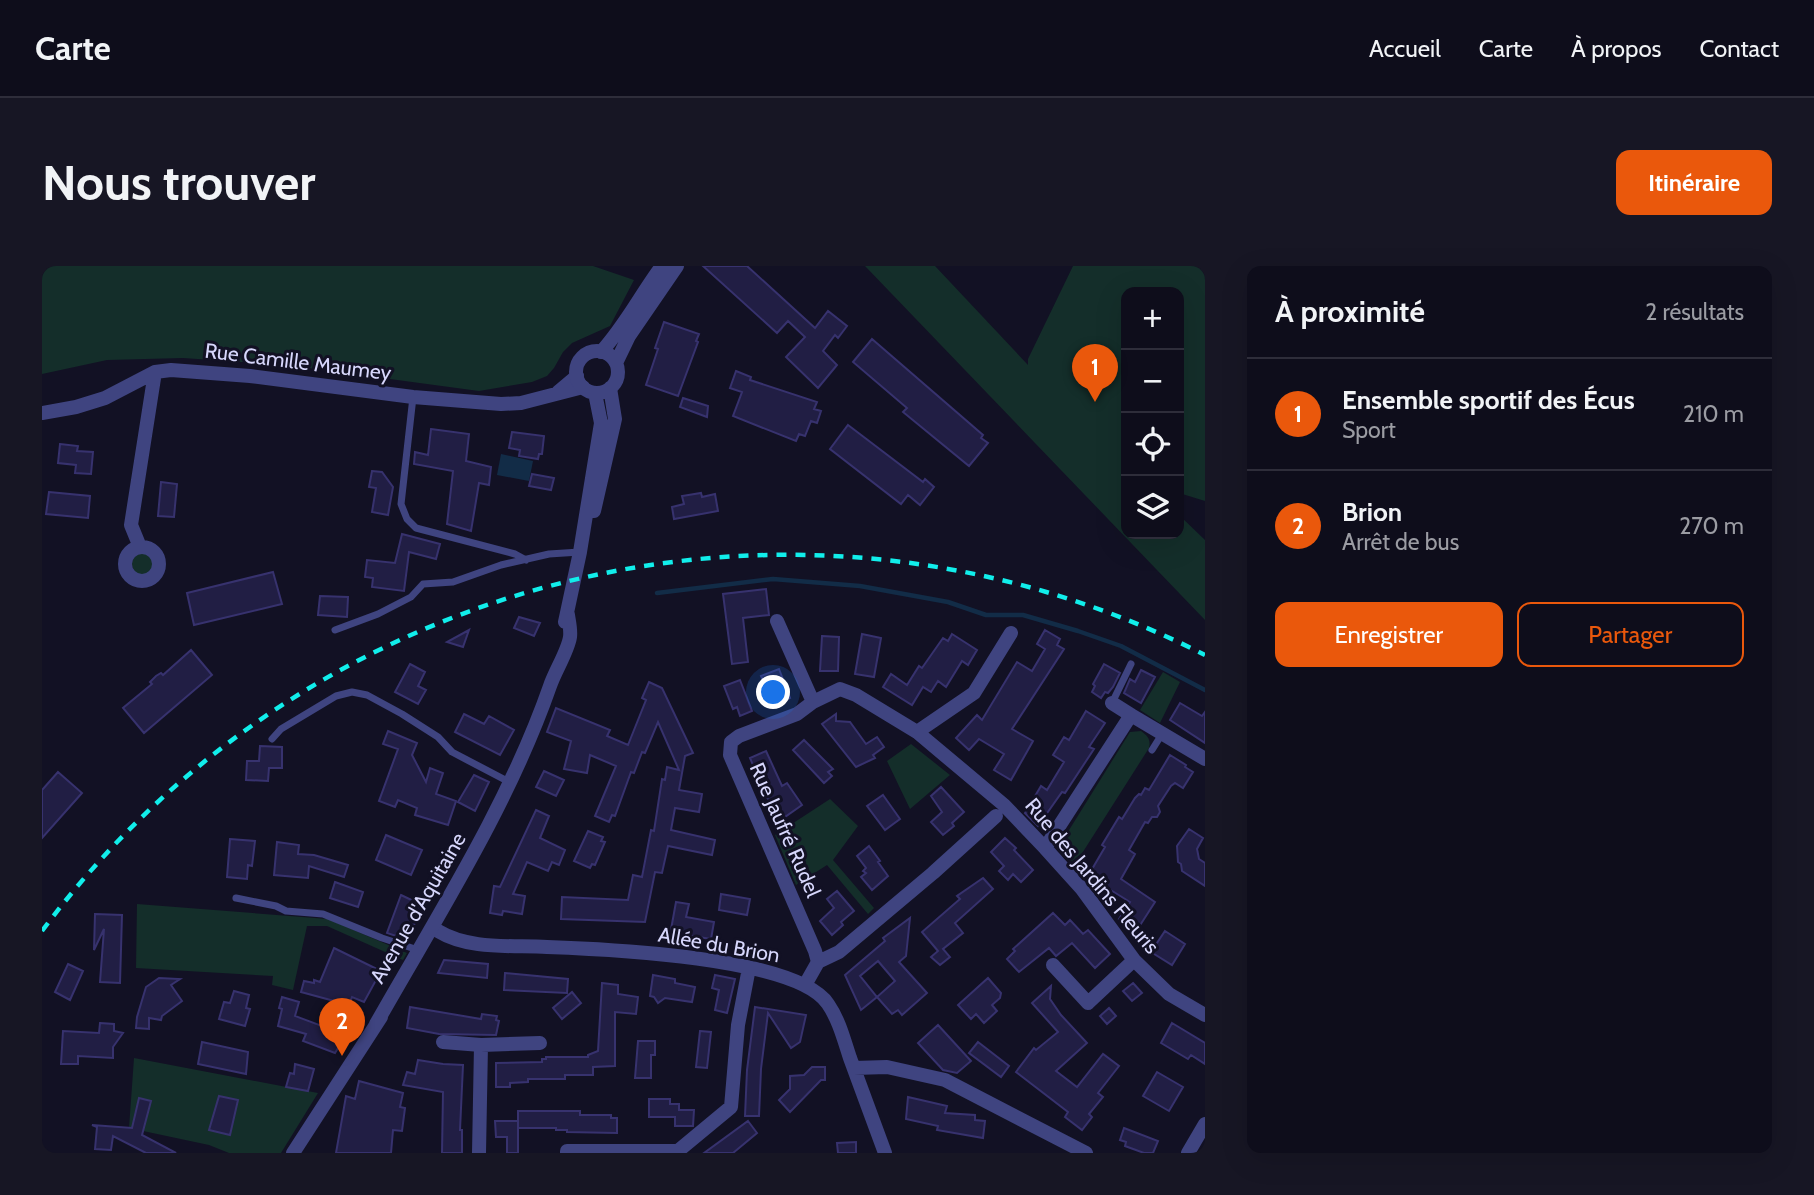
<!DOCTYPE html>
<html lang="fr">
<head>
<meta charset="utf-8">
<style>
  body { margin:0; font-family:Cabin,sans-serif; background:#171624; color:#f1f3f6 }
  .controls { position:absolute; right:21px; top:21px; display:grid; overflow:hidden; border-radius:14px; box-shadow:0 7px 28px #0002 }
  .controls button { width:63px; height:63px; display:grid; place-items:center; padding:0; border:0; border-bottom:2px solid #2e2d3a; background:#0e0d1b; color:#f1f3f6; font:35px sans-serif }
  .you { position:absolute; left:732px; top:427px; width:24px; height:24px; margin:-18px; border:5px solid #fff; border-radius:50%; background:#1a73e8; box-shadow:0 0 0 10px #1a73e833 }
  .badge { display:grid; place-items:center; width:46px; height:46px; border-radius:50%; background:#ea580c; color:#fff; font-size:23px; font-weight:700 }
  .pin { position:absolute; translate:-50% -58px; filter:drop-shadow(0 2px 4px #0008) }
  .pin::after { content:''; position:absolute; top:37px; width:24px; height:21px; background:inherit; clip-path:polygon(0 0,100% 0,50% 100%) }
  .list { margin:0; padding:0; list-style:none }
  h2 { display:flex; justify-content:space-between; align-items:center; height:91px; margin:0; padding:0 28px; font-size:30px }
  h2 small { font-size:23px; font-weight:400; color:#9b9ca3 }
  .list li { display:grid; grid-template-columns:46px 1fr auto; gap:21px; align-items:center; box-sizing:border-box; height:112px; padding:0 28px; border-top:2px solid #2e2d3a }
  .list b { display:block; font-size:26px; white-space:nowrap }
  .list p { margin:0; font-size:23px; white-space:nowrap; color:#9b9ca3 }
  .list em { font-size:23px; font-style:normal; color:#9b9ca3 }
  .actions { display:flex; gap:14px; padding:21px 28px }
  .actions a { flex:1; padding:16px 0; border:2px solid #ea580c; border-radius:14px; text-align:center; font-size:24px; color:#ea580c }
  .actions .main { background:#ea580c; color:#fff }
  .icon { flex:none; width:38px; height:38px; fill:none; stroke:currentColor; stroke-width:2; stroke-linecap:round; stroke-linejoin:round }
  .map { position:relative; flex:none; width:1163px; height:887px; overflow:hidden; border-radius:14px }
  header { display:flex; align-items:center; gap:42px; box-sizing:border-box; height:98px; padding:0 35px; background:#0e0d1b; border-bottom:2px solid #2e2d3a }
  header strong { font-size:33px }
  nav { display:flex; gap:38px; margin-inline-start:auto; font-size:24px }
  .intro { display:flex; align-items:center; justify-content:space-between; box-sizing:border-box; height:168px; padding:0 42px }
  h1 { margin:0; font-size:49px }
  .button { padding:18px 32px; border-radius:14px; background:#ea580c; color:#fff; font-size:24px; font-weight:700 }
  main { display:flex; gap:42px; padding:0 42px }
  aside { flex:1; background:#0e0d1b; border-radius:14px; box-shadow:0 7px 28px #0002 }
  .map>svg:first-child { display:block }
</style>
</head>
<body>
<header>
<strong>Carte</strong>
<nav><a>Accueil</a><a>Carte</a><a>À propos</a><a>Contact</a></nav>
</header>
<div class="intro"><h1>Nous trouver</h1><a class="button">Itinéraire</a></div>
<main>
<div class="map">
<svg width="1163" height="887" viewBox="0 0 1163 887">
  <rect width="100%" height="100%" fill="#121124"/>
  <path fill="#142e2a" d="M0,0H551L592,14L568,60L530,77L521,86L512,102L505,110L490,116L437,125L244,99L141,92L65,94L0,108Z
    M823,0H893L986,99V93L1031,0H1163V235L1137,227V26H1084V268H1137V249L1163,274V354Z
    M90 298a11 11 0 1 1 22 0a11 11 0 1 1-22 0Z
    M1121,406L1138,416L1118,457L1098,444Z
    M1099,465C1106,470 1109,474 1107,482L1032,600L1020,587L1019,577L1088,466Z
    M869,478L908,509L868,543L845,495Z
    M788,533L816,560L791,594L832,642L826,648L785,599L754,619L733,569Z
    M95,638L286,653L365,687L361,694L285,660H265L251,724L230,719L231,710L94,702Z
    M92,792L276,827L239,887H187L167,879L87,862Z"/>
  <path fill="#122c47" d="M459,188L491,195L487,215L455,209Z"/>
  <g fill="none" stroke-linecap="round" stroke-linejoin="round">
    <path stroke="#122c47" stroke-width="4.5" d="M615,327L731,313L818,320L906,336L944,349H981L1036,365L1079,380L1163,424"/>
  </g>
  <path fill="#211e44" stroke="#37326e" stroke-width="2" d="M661,0H705L773,62L786,45L805,60L796,72L793,69L781,85L795,99L776,122L744,91L763,71L746,55L735,67Z
    M622,56L657,68L654,75L656,76L636,130L604,119L616,83L613,82Z
    M830,73L941,169L939,172L946,177L927,200L861,146L865,142L811,96Z
    M694,105L709,111L708,114L775,136L772,143L779,145L775,157L769,155L763,170L757,168L754,175L691,150L700,126L688,122Z
    M641,132L666,140L665,151L638,141Z
    M806,159L881,216L883,213L892,221L878,239L866,229L859,238L788,183Z
    M389,163L427,168L424,195L449,201L447,219L437,217L429,265L405,258L411,205L372,198L373,186L386,189Z
    M470,166L502,170L500,188H497L496,193L477,190L478,184L467,182Z
    M18,178L36,180L35,185L51,186L49,208L33,207L34,199L16,197Z
    M330,205L340,206L351,221L346,249L330,246L334,222L327,221Z
    M490,208L512,212L509,224L487,220Z
    M119,216L135,218L132,251L116,250Z
    M7,226L48,230L46,252L4,248Z
    M659,227L660,231L673,228L676,245L632,253L630,241L642,238L640,230Z
    M360,268L398,278L394,293L367,286L362,325L330,321L331,312L323,311L325,294L353,297Z
    M231,306L240,338L152,359L145,327Z
    M724,323L727,349L701,352L706,396L690,398L681,328Z
    M278,330L306,331L305,351L276,349Z
    M477,351L498,357L492,370L472,362Z
    M427,364L421,381L405,376Z
    M1003,364L1018,373L1015,379L1022,383L970,463L991,475L969,514L952,504L962,488L937,473L927,484L914,472L935,449L940,454L975,396L990,405L1003,383L995,378Z
    M820,368L839,372L832,411L813,408Z
    M910,368L935,384L926,399L920,395L904,421L896,415L889,426L881,421L870,439L841,421L849,408L865,419L877,400L880,402L901,372L906,375Z
    M780,370L797,371L796,405H778Z
    M149,384L170,409L102,467L81,442L110,418L108,416L114,410L119,407L121,409Z
    M368,398L383,406L376,420L384,424L376,438L353,426Z
    M1062,398L1078,407L1071,421L1066,427L1063,426L1059,432L1050,426L1053,420L1051,418Z
    M737,403L748,432L732,438L719,410Z
    M1099,404L1113,411L1099,437L1082,427L1088,413L1093,416Z
    M698,414L710,445L698,450L695,441L691,443L682,420Z
    M607,416L620,422L651,487L643,490L637,524L660,528L657,546L633,542L629,564L673,574L670,589L626,580L620,607L613,606L603,656L519,653L520,631L586,634L591,609L600,611L609,564L612,565L620,513L623,514L625,501L637,504L616,456L603,487L600,486L592,507L589,506L573,550L570,549L567,556L553,550L574,500L548,489L545,507L522,503L529,475L505,466L514,442L568,464L565,470L586,479L604,434L600,432Z
    M1138,437L1160,450L1163,446V477L1128,454Z
    M1044,445L1063,457L1047,481L1052,483L1023,527L1020,526L996,560L983,547L999,520L1005,524L1022,496L1011,489L1022,471L1027,474Z
    M422,448L442,458L447,450L472,464L458,489L413,466Z
    M794,448V455L808,456L824,478L835,471L842,481L831,489L833,492L814,501L780,458Z
    M346,465L375,477L370,489L384,516L388,502L401,507L394,528L414,535L406,559L373,549L375,542L356,534L353,541L337,535L356,483L341,478Z
    M762,474L791,503L786,506L790,510L782,517L751,484Z
    M218,480L240,481V502H227L226,515L204,514L205,495H217Z
    M724,485L740,520L745,517L760,539L740,553L724,530L708,492Z
    M1128,489L1144,499L1143,501L1151,506L1141,522L1133,517L1129,520L1116,540L1118,546L1115,551H1110L1106,557L1103,556L1087,584L1093,588L1079,613L1113,636L1095,664L1077,653L1088,636L1046,610L1063,581L1060,579L1077,551L1080,553L1093,532L1097,528L1099,529L1103,522L1107,524Z
    M502,505L522,514L514,530L494,521Z
    M16,506L40,527L0,572V524Z
    M432,509L447,516L433,545L416,536Z
    M899,521L922,546L910,557L912,560L901,569L889,556L900,546L889,530Z
    M841,529L858,553L843,564L825,540Z
    M494,544L507,550L498,572L523,584L517,599L510,596L506,605L485,596L471,628L483,630L480,648L461,645L460,649L448,647L452,620L458,621Z
    M1147,563L1161,572L1155,583L1157,593L1163,597V620L1140,605L1139,598L1136,596L1135,580Z
    M546,565L561,571L559,575L563,576L553,599L550,598L548,602L532,595Z
    M344,569L380,584L369,609L334,594Z
    M963,572L974,582L972,584L991,604L979,616L971,608L966,614L957,605L962,600L949,586Z
    M188,573L213,575L210,600L206,599L205,613L185,611Z
    M235,576L257,579L256,588L272,589L306,599L302,611L267,600L266,612L232,609Z
    M827,580L838,595L836,596L846,610L830,624L819,611L824,607L821,605L824,602L815,590Z
    M941,612L951,623L913,657L921,667L901,683L908,691L898,699L889,691L896,685L880,666L918,633L915,630Z
    M293,616L321,626L316,641L288,632Z
    M795,625L812,645L799,656L801,659L790,669L778,655L792,642L785,633Z
    M679,628L708,633L705,649L677,644Z
    M359,629L380,639L366,674L345,667Z
    M634,636L647,638L644,651L672,656L669,673L644,669V672L628,669Z
    M1011,647L1023,659L1028,654L1041,668L1046,664L1068,688L1053,702L1030,677L1014,690L1007,682L977,706L965,693L973,685L971,683Z
    M53,648L80,649L78,717L58,716L62,663L52,684Z
    M868,652L864,690L857,696L885,727L860,749L856,744L850,748L835,731L853,715L836,695L818,710L835,731L819,744L803,709L843,675L841,672Z
    M1123,665L1143,678L1130,699L1109,686Z
    M292,682L339,705L322,736L310,731L307,739L259,726L262,715L272,717V714L278,716Z
    M402,694L446,698L445,712L396,707Z
    M26,698L41,705L28,734L13,726Z
    M463,707L526,713L525,727L462,724Z
    M611,709L633,713V717L653,721L650,736L623,732L616,737L612,731L608,730Z
    M673,709L693,713L685,747L673,744L677,724L670,722Z
    M117,712L138,713L129,719L140,735L120,750L119,754L107,752V763L94,762L95,751L104,721Z
    M946,712L959,727L958,732L950,739L955,745L942,757L934,748L929,753L916,739Z
    M560,717L576,719V728L596,731L594,748L573,746V800L551,801V809H523V813H486V816L468,817V821H454V797L500,796V793H504V791H546V789L556,785Z
    M1091,717L1100,727L1090,735L1081,725Z
    M1009,720L1008,733L1019,749L1045,777L1014,805L1035,821L1061,788L1077,800L1056,827L1061,831L1047,848L1050,851L1040,864L1023,851L1026,846L974,806L992,782L994,784L1016,766L990,737Z
    M192,725L207,729L204,742L208,743L203,760L177,753L182,736L188,737Z
    M530,726L539,737L520,753L511,742Z
    M240,731L257,736L253,750L304,769L293,787L261,775L264,768L236,760L240,743L237,742Z
    M368,741L439,753L440,748L455,750L454,754L457,755L454,769L397,768L365,762Z
    M713,741L764,749L758,776L749,782L726,747L719,803L717,850H703L705,804Z
    M1067,742L1074,750L1065,758L1058,750Z
    M58,757L72,758V765L81,767L71,781V792L36,790V798H19L21,765L57,767Z
    M1130,757L1163,777V798L1149,789L1146,793L1119,777Z
    M896,759L929,795L915,807L901,804L876,777Z
    M658,765L669,766L665,802L654,801Z
    M596,775H613V789H609V812H593Z
    M160,776L206,786L204,808L156,798Z
    M936,776L967,800L959,811L927,787Z
    M376,794L401,798L421,799L418,864H420V887H400L401,826L361,819L365,806L373,808Z
    M253,798L272,803L266,825L244,821L248,807L252,808Z
    M770,801H783V814H779L748,846L737,834L748,823V810L762,809Z
    M1115,806L1141,821L1127,845L1101,830Z
    M317,815L361,827L358,841L363,842L360,865L351,864L349,887H294L304,830L313,833Z
    M177,830L196,834L188,869L167,864Z
    M866,831L905,840L903,847L933,849V854L943,855L941,872L895,864L896,860L864,853Z
    M97,832L109,835L100,869L134,887H104L71,870L69,884L53,883L55,861L50,859L90,862Z
    M607,833H628V838H637V844H652L651,860H633V851H607Z
    M476,845H538V849H569V852H575V867L525,866V864H514V862H476Z
    M453,855H476V887H465V871H454Z
    M706,855L715,867L691,887H662Z
    M1082,862L1116,875L1111,887H1102L1083,880L1084,876L1078,874Z
    M814,876V887H796L795,877Z"/>
  <g fill="none" stroke-linecap="round" stroke-linejoin="round">
    <path stroke="#3f4480" stroke-width="7" d="M371,131L359,238L365,253L374,262L473,288L484,294
      M293,364L336,348L369,331L381,318L411,316L459,299L507,288L538,286
      M1070,437L1089,398
      M230,473L239,463L294,430L310,426L325,429L360,448L396,471L410,486L469,517
      M1110,484L1120,468
      M194,632L234,640L244,645L281,648L340,672L376,684"/>
    <path stroke="#3f4480" stroke-width="14" d="M516,126L535,110
      M0,147L34,141L63,132L113,106L129,104L208,110L371,131L459,138L479,137L541,121
      M98,281L89,259L113,106
      M83 298a17 17 0 1 1 34 0a17 17 0 1 1-34 0Z
      M735,355L771,436
      M1070,437L1089,449
      M875,466L962,539L1003,582L1040,623L1092,694L1127,728L1163,749
      M1003,582L1089,449L1163,493
      M396,665C427,684 470,679 505,681C562,683 755,691 786,738C797,754 802,774 808,792C820,824 831,855 843,887
      M776,696L797,686L891,607L954,550
      M1011,699L1046,737L1092,694
      M763,719L776,696L773,685L688,489L689,476L697,470L755,448L771,436L798,423L814,429L875,466L932,427L969,367
      M401,776L439,779
      M812,802L845,801L903,814L1044,887
      M437,887L439,779L498,777
      M525,887V885H636L689,841L696,759L707,702
      M1146,887L1163,858"/>
    <path stroke="#3f4480" stroke-width="14" d="M534 106a21 21 0 1 1 42 0a21 21 0 1 1-42 0Z
      M559,86C583,60 599,28 620,0
      M574,97L587,70L635,0
      M552,245L573,153L568,122
      M523,356L538,286L559,157L553,127
      M334,758C397,647 466,540 508,420C513,405 526,385 528,371C529,364 527,356 526,349
      M251,887L339,751"/>
    <path stroke="#11eeeb" stroke-width="4.5" stroke-dasharray="10 9" stroke-linecap="butt" d="M0,665C270,302 759,184 1163,389"/>
  </g>
  <g text-anchor="middle" stroke-width="6" stroke-linejoin="round" paint-order="stroke">
    <g font-size="21" fill="#d7d7fc" stroke="#121124">
      <text transform="translate(256 96) rotate(7)" y="7">Rue Camille Maumey</text>
      <text transform="translate(743 564) rotate(66)" y="7">Rue Jaufré Rudel</text>
      <text transform="translate(1050 610) rotate(50)" y="7">Rue des Jardins Fleuris</text>
      <text transform="translate(376 642) rotate(-60)" y="7">Avenue d'Aquitaine</text>
      <text transform="translate(677 679) rotate(10)" y="7">Allée du Brion</text>
    </g>
  </g>
</svg>
<div class="controls">
<button>+</button>
<button>−</button>
<button><svg class="icon" aria-label="locate" viewBox="0 0 24 24"><circle cx="12" cy="12" r="6"/><path d="M12 2v4M12 18v4M2 12h4M18 12h4"/></svg></button>
<button><svg class="icon" aria-label="layers" viewBox="0 0 24 24"><path d="M12 4l9 5-9 5-9-5zM3 14l9 5 9-5"/></svg></button>
</div>
<div class="you"></div>
<div class="pin badge" style="left:1053px;top:136px">1</div>
<div class="pin badge" style="left:300px;top:790px">2</div>
</div>
<aside>
<h2>À proximité<small>2 résultats</small></h2>
<ul class="list">
<li><span class="badge">1</span><div><b>Ensemble sportif des Écus</b><p>Sport</p></div><em>210 m</em></li>
<li><span class="badge">2</span><div><b>Brion</b><p>Arrêt de bus</p></div><em>270 m</em></li>
</ul>
<div class="actions"><a class="main">Enregistrer</a><a>Partager</a></div>
</aside>
</main>
</body>
</html>
